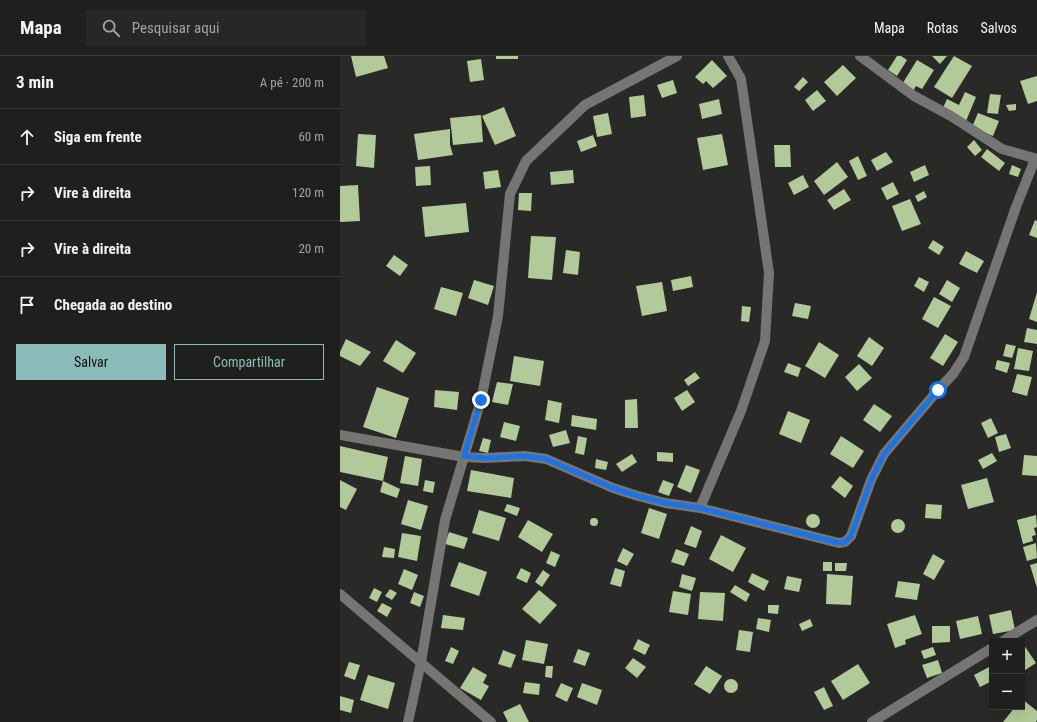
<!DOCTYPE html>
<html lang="pt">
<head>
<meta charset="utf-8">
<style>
  body { margin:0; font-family:"Roboto Condensed",sans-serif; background:#272826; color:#f1f3f6 }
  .controls { position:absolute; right:12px; bottom:12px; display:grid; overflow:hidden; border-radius:0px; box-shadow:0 4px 16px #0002 }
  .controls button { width:36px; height:36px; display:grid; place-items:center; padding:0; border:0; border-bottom:1px solid #3c3e3b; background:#1f201d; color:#f1f3f6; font:20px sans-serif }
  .stop { position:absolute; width:12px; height:12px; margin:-9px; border:3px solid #1a73e8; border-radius:50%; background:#fff }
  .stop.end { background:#1a73e8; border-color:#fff; box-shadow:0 1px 4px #0008 }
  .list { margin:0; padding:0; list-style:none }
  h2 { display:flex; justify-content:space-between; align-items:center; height:52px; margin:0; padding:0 16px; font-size:17px }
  h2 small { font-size:13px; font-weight:400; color:#a1a3a4 }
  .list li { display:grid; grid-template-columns:26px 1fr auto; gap:12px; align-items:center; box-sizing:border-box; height:56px; padding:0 16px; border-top:1px solid #3c3e3b }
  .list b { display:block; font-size:15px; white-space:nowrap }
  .list em { font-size:13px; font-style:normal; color:#a1a3a4 }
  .actions { display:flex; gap:8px; padding:12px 16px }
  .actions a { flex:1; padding:9px 0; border:1px solid #8bbbb9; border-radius:0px; text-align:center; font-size:14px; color:#8bbbb9 }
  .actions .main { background:#8bbbb9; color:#111 }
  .icon { flex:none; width:22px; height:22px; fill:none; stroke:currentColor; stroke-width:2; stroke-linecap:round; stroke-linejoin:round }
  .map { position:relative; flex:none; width:697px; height:666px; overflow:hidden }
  header { display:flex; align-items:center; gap:24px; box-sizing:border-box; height:56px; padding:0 20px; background:#1f201d; border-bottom:1px solid #3c3e3b }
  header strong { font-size:19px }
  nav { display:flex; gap:22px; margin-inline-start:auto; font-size:14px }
  .search { width:280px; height:36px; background:#272826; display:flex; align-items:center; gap:10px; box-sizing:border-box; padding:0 14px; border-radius:0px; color:#a1a3a4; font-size:15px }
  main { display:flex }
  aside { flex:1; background:#1f201d }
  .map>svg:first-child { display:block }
</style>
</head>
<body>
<header>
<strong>Mapa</strong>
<div class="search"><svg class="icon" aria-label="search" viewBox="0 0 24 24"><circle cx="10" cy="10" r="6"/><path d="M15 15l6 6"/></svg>Pesquisar aqui</div>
<nav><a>Mapa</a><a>Rotas</a><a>Salvos</a></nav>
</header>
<main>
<aside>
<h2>3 min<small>A pé · 200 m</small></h2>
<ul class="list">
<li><svg class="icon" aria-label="ahead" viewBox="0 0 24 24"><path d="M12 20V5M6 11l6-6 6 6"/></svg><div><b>Siga em frente</b></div><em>60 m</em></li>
<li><svg class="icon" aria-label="right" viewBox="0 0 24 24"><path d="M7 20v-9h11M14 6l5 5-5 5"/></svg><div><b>Vire à direita</b></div><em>120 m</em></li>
<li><svg class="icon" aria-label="right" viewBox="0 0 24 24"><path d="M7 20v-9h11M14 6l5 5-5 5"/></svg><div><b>Vire à direita</b></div><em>20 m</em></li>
<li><svg class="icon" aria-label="arrive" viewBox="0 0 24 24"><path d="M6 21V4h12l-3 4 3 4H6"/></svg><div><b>Chegada ao destino</b></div></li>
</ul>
<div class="actions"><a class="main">Salvar</a><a>Compartilhar</a></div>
</aside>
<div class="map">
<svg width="697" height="666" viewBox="0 0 697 666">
  <rect width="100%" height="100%" fill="#292a27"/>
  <path fill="#b2ca9a" d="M11,0H44L48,12L16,21Z
    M156,0H178V3H156Z
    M557,0H561L567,4L557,20L548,14Z
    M592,0H607L600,8Z
    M614,0L632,10L612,42L594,31Z
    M141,3L144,24L130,26L127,5Z
    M372,4L387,20L373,32L366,25L363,28L355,21Z
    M577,4L594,14L582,33L576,30L572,37L561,30Z
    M503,9L516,22L497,40L484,26Z
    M697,20V45L688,48L680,25Z
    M463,21L468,26L459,35L454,31Z
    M333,24L337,37L322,42L317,29Z
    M477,34L486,45L473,55L465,44Z
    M625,36L636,41L626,65L602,54L607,43L619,49Z
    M650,38L661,39L658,58L647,57Z
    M304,39L306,60L291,62L289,41Z
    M379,43L382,58L362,63L359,48Z
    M676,48V54L669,55L666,49Z
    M164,51L176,80L155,89L142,60Z
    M268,57L272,78L257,81L253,60Z
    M638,57L659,65L653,80L632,71Z
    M141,59L143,86L113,89L110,62Z
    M110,73V89L113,99L78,104L74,78Z
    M18,78L36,79L34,112L16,110Z
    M382,78L388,109L363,114L357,82Z
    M253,79L257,90L241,96L237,85Z
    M634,84L642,94L635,100L627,91Z
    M434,89H450L451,111H435Z
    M647,93L665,107L659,115L641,101Z
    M546,96L553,106L537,115L531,104Z
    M518,100L527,120L518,124L509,105Z
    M497,106L508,121L484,139L474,125Z
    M585,109L589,119L574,126L570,116Z
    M672,109L681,113L678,121L669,118Z
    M90,110L91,129L76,130L75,111Z
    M158,114L161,131L145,133L143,116Z
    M233,114L234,127L211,129L210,116Z
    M463,119L469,131L454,139L448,127Z
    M553,126L559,138L547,144L541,132Z
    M18,129L20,165L0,166V130Z
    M504,133L511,144L494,154L487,144Z
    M584,135L587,141L578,146L575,140Z
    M179,137H192L191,155L178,154Z
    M570,143L581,168L562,175L552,150Z
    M126,147L129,176L85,181L82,151Z
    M695,164L697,165V182L689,179Z
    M191,180L216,181L212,224L188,222Z
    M593,184L604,191L599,199L588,192Z
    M226,194L240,196L238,219L223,217Z
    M626,195L644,205L637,217L619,208Z
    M54,199L68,209L60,220L46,210Z
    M351,220L353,231L333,235L331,224Z
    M579,221L589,226L584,236L574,230Z
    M134,224L154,230L148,249L128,242Z
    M607,224L620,232L612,246L599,238Z
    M322,226L327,255L302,260L296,230Z
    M101,231L123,237L116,260L94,253Z
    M697,236V266L689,263Z
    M594,241L611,250L598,272L582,263Z
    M455,247L471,250L468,263L452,260Z
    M402,250L411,251L409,266L401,265Z
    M687,272L697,274V288L684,286Z
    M605,278L618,286L603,310L590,302Z
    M529,281L544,292L532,310L517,300Z
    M6,283L31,296L20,310L0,300V296Z
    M56,284L76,297L63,317L43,305Z
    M479,286L499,299L485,322L465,310Z
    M666,288L676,290L672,302L663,300Z
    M678,292L693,295L689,315L674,313Z
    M174,300L204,305L200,330L170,325Z
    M657,304L670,307L667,317L655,313Z
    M448,307L461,312L458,321L444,316Z
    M519,308L532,322L517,335L505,321Z
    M355,316L360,322L348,330L344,324Z
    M677,318L692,321L687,340L672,336Z
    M157,326L173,328L168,349L152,346Z
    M37,331L69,342L56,382L23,371Z
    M95,334L119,336L117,354L94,351Z
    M347,334L355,346L342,355L334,342Z
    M297,343L298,372H285V344Z
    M208,344L222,347L219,367L205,364Z
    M534,348L552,360L540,376L523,364Z
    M448,355L470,364L461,387L439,378Z
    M232,359L257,363L256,374L231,370Z
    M651,362L658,377L648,382L641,367Z
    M164,366L180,370L176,385L160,381Z
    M226,374L230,387L213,391L209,379Z
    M666,378L671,392L659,396L655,381Z
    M238,380L247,382L244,399L235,397Z
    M501,380L524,395L513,412L490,398Z
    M143,382L151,384L148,397L139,395Z
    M0,390L48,401L43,425L0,416Z
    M317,396L333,397V406L317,405Z
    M652,397L657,405L643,413L638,404Z
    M292,398L297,406L282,416L276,408Z
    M684,399L697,400V420L682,419Z
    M65,400L82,403L78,430L60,427Z
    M256,403L268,406L266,414L255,412Z
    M346,409L360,414L351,437L337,431Z
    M131,414L174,422L171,442L127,435Z
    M500,420L513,430L505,442L491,431Z
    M647,422L654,446L628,453L621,429Z
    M0,424L17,433L6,454L0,451Z
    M85,424L95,426L93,437L83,435Z
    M323,424L334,428L329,440L318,436Z
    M43,425L60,433L57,442L40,436Z
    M68,444L88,450L81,474L61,468Z
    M167,448L180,452L177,460L164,455Z
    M586,448L602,449L601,463L585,462Z
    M309,452L327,458L319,483L301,477Z
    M139,454L166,462L159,485L132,477Z
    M466 465a7 7 0 1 1 14 0a7 7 0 1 1-14 0Z
    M696,459L697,471L694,472L696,479L692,480L693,485L683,488L677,464Z
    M250 466a4 4 0 1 1 8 0a4 4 0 1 1-8 0Z
    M551 470a7 7 0 1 1 14 0a7 7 0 1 1-14 0Z
    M188,464L213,478L202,496L178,481Z
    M351,470L362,475L356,492L344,488Z
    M109,476L128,482L124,493L105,488Z
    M62,477L81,480L77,505L58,501Z
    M381,479L406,492L393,516L369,503Z
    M696,487L697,502L687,505L683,491Z
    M44,491L55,493L54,502L42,501Z
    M283,492L294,498L287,510L277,505Z
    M336,493L349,498L344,510L331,506Z
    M211,495L220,499L215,511L206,507Z
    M593,498L605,505L594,524L583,518Z
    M119,506L147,516L139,540L110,530Z
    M483,506H492V515H483Z
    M495,507H507L506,515H495Z
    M697,507V532L690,509Z
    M181,512L191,517L187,527L176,522Z
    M275,512L285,515L281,531L270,528Z
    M64,513L78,519L72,534L58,528Z
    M203,514L210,519L202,531L195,526Z
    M412,517L429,525L424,535L408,526Z
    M342,518L356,522L352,535L339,531Z
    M487,518L513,520L511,549L486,548Z
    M447,520L462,523L459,536L444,533Z
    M558,525L580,528L577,544L555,541Z
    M395,529L410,538L406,546L390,536Z
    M34,532L42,536L37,546L29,542Z
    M50,533L57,537L52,544L45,540Z
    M199,534L217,549L200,568L182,553Z
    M333,535L351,538L348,559L329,556Z
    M74,536L84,540L80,551L70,547Z
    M360,536L385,537L383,565L358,563Z
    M42,547L52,552L47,561L37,555Z
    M428,549H439L438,558L428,557Z
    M671,554L675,574L653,578L649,559Z
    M103,559L125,562L123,574L101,572Z
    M575,559L582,578L565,584L566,588L555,592L547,568Z
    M638,560L642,578L620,583L616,565Z
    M418,562L431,564L429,576L416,573Z
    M470,563L473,570L462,575L459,568Z
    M592,570H610V586L592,587Z
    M399,574L413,576L410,596L396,594Z
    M298,583L310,589L305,599L293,593Z
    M186,584L208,588L204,608L182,604Z
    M682,586L696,607L682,616Z
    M111,591L119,595L113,608L105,605Z
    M593,591L596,599L584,603L581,595Z
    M238,593L250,597L245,610L233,606Z
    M163,594L176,599L171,612L158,608Z
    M293,602L306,611L297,622L285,612Z
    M598,604L602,617L587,622L582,609Z
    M9,606L20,609L15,624L4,620Z
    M518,608L530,627L503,644L491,625Z
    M206,610H213L212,622L205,621Z
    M366,610L382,620L370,638L354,628Z
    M651,610L652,625L640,631L634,619Z
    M133,611L147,619L143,627L149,630L141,644L120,632Z
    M28,619L55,627L48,653L20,644Z
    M384 630a7 7 0 1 1 14 0a7 7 0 1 1-14 0Z
    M185,626L200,628L199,639L183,637Z
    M221,627L233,632L227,646L215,640Z
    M242,627L262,634L257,649L237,641Z
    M484,631L493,650L484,654L474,636Z
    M0,640L14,644L11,657L0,654Z
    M682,643L697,655V664L696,666H663L675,651H682Z
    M180,648L189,666H168L163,656Z"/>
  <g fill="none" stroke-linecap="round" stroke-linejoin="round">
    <path stroke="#757674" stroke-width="10" d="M520,0L574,40L611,60L662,93L697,103
      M0,379L124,401L145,402L185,400L206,403L273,432L298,440L325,447L360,452L499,487L505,486L511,480L531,424L544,398L598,334L613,318L624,301L676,151L695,103
      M360,452L401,355L425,285L429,217L401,23L388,0
      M0,538L151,666
      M663,585L697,564
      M68,666L81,606L105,464L141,344L158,260L170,138L186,105L245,49L337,0
      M532,666L652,592"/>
  </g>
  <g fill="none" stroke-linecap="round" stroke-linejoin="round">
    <path stroke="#1a73e8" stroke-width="5" d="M141,344L124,400L145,402L185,400L206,403L273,432L298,440L325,447L360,452L499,487L505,486L511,480L531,424L544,398L598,334"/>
  </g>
</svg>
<div class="controls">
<button>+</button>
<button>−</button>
</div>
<div class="stop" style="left:598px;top:334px"></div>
<div class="stop end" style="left:141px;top:344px"></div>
</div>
</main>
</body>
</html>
